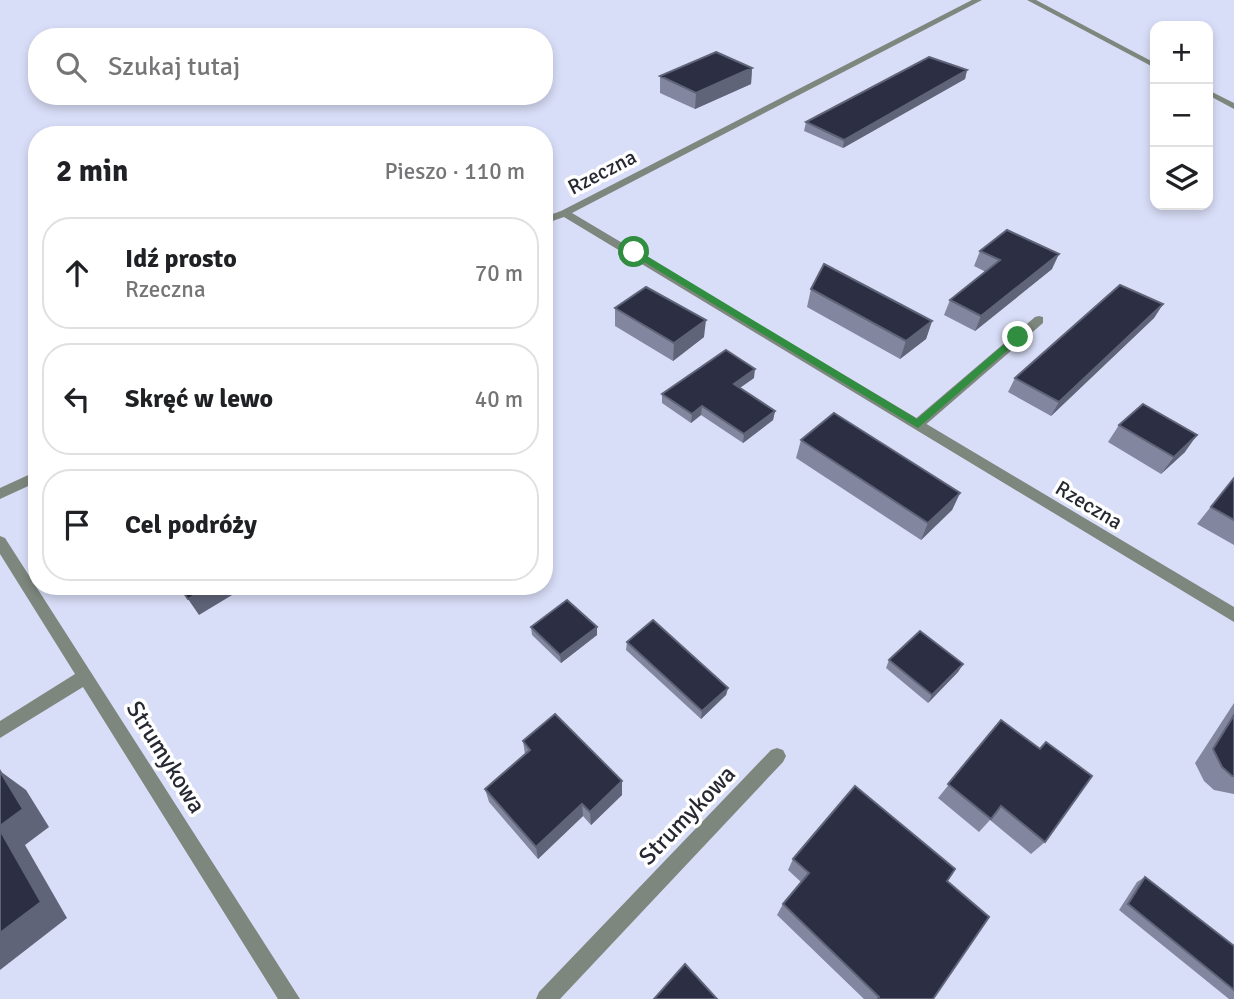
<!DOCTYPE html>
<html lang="pl">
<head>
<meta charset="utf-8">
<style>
  body { margin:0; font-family:Signika,sans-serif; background:#f2f2f2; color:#202124 }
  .controls { position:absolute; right:21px; top:21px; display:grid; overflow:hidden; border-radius:14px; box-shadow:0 4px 10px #0003 }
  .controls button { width:63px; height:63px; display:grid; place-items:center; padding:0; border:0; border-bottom:2px solid #e0e0e0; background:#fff; color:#202124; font:35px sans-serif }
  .stop { position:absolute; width:21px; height:21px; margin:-16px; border:5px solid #318d3f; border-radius:50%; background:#fff }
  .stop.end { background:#318d3f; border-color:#fff; box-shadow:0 2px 7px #0008 }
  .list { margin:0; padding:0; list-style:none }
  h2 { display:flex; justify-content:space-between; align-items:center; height:91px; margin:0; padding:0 28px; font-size:30px }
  h2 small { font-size:23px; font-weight:400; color:#757577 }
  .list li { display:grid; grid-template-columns:46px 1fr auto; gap:21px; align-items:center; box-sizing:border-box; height:112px; margin:0 14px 14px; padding:0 14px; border:2px solid #e0e0e0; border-radius:28px }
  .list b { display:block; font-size:26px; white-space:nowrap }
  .list p { margin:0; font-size:23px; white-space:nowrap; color:#757577 }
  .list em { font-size:23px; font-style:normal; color:#757577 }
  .icon { flex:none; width:38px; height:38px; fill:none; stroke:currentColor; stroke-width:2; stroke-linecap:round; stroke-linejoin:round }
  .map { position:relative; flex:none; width:1234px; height:999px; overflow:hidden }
  .search { position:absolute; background:#fff; box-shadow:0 4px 10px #0003; left:28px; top:28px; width:525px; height:77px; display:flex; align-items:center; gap:18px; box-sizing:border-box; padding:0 24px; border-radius:28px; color:#757577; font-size:26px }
  .panel { position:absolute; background:#fff; box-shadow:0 4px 10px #0003; left:28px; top:126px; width:525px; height:469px; border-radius:28px }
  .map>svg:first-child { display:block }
</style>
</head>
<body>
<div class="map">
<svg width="1234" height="999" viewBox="0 0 1234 999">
  <rect width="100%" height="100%" fill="#d9def8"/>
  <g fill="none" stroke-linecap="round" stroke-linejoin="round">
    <path fill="#7e877e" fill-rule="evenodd" d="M1039,316L1043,317V323L923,427H913L912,424L913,421L1035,317Z"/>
    <path fill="#7e877e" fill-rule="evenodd" d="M972,0H982L572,213L1234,607V622L564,217L544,224V217L561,211Z
      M1027,0H1036L1155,63V68Z
      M1208,90L1234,103V109L1208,95Z
      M37,471V482L0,499V488Z
      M0,536L5,538L300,999H278L83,687L0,738V721L75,674L0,554Z
      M777,748L783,750L786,756L783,762L560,999H536L539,992L771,750Z"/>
  </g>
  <path fill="#82869e" d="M752,68L751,84L695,109L660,93V76Z
    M967,70L965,79L843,148L804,131L806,122Z
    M980,251L1052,269L975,331L944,315L950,300L986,272L974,266Z
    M811,289L932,321L926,339L900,359L807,307Z
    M1163,304L1154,318L1051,416L1008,392L1015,378Z
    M615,308L704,337L673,361L615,326Z
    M754,378L740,388L775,411L773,420L743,443L701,415L691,423L662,403V394Z
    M1119,425L1185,452L1161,474L1108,442Z
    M801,440L960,493L952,510L921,540L796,458Z
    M1234,478V545L1197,524Z
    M531,627L597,635L561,663L532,635Z
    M627,642L728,688L726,695L701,719L626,650Z
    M889,660L963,664L958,672L928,703L886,668Z
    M1234,703V794L1214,790L1204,781L1195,763Z
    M1001,720L1045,842L1031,854L990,820L979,832L938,798Z
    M523,741L622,781V795L591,825L583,816L538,859L489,802L485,789L525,754Z
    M793,859L947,881L933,999H864L777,915L783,904L801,882L788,870Z
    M1145,877L1234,946V999H1229L1119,910L1137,882Z"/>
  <path fill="#606479" d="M752,68L751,84L695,109L696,93Z
    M967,70L965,79L843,148L844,140Z
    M1059,254L1052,269L975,331L981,316Z
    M1163,304L1154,318L1051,416L1059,402Z
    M706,320L704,337L673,361L674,343Z
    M932,321L926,339L900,359L906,341Z
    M755,369L754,378L732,393L734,384Z
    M702,406L701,415L691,423L692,414Z
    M775,411L773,420L743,443L744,434Z
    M1197,435L1185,452L1161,474L1174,457Z
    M960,493L952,510L921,540L928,523Z
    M209,586H247L199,615L188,599Z
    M597,627V635L561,663L560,655Z
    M963,664L958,672L928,703L932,695Z
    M728,688L726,695L701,719L702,711Z
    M0,771L26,790L49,827L25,845L67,918L0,970Z
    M622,781V795L591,825L590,812Z
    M582,804L583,816L538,859L536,847Z"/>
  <path fill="#2c2f43" stroke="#606479" stroke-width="2" d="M716,52L752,68L696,93L660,76Z
    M929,57L967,70L844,140L806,122Z
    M1007,230L1059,254L981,316L950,300L1000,260L980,251Z
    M824,264L932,321L906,341L811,289Z
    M1120,285L1163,304L1059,402L1015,378Z
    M646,287L706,320L674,343L615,308Z
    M726,350L755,369L734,384L775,411L744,434L702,406L692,414L662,394Z
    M1143,404L1197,435L1174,457L1119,425Z
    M834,413L960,493L928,523L801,440Z
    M1234,478V520L1211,507Z
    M179,586H209L188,599Z
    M567,600L597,627L560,655L531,627Z
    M653,620L728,688L702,711L627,642Z
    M920,631L963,664L932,695L889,660Z
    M555,714L622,781L590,812L582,804L536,847L485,789L530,750L523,741Z
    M1234,715V776H1232L1222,767L1213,749Z
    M1001,720L1040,749L1046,742L1092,776L1045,842L1001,806L991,819L948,784Z
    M0,771L23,809L0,826Z
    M855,786L955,869L947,881L989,917L933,999H878L879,997L783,904L809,873L793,859Z
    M0,830L41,902L0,933Z
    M1145,877L1234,946V990L1128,904Z
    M685,964L717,999H654Z"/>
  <path fill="#318d3f" d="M631,250H637L917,419L1015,335L1023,337L918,428L631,254Z"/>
  <g text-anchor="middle" stroke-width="7" stroke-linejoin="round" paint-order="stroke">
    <g font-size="21" fill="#272932" stroke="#fff">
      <text transform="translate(602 172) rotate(-27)" y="7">Rzeczna</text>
      <text transform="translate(1089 505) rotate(31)" y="7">Rzeczna</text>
    </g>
    <g font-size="24" fill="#272932" stroke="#fff">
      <text transform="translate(166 757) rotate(58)" y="8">Strumykowa</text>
      <text transform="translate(687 815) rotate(-46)" y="8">Strumykowa</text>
    </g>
  </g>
</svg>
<div class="controls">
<button>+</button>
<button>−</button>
<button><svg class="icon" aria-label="layers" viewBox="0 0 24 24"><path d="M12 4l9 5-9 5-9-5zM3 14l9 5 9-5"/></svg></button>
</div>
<div class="stop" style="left:634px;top:252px"></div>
<div class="stop end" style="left:1018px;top:337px"></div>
<div class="search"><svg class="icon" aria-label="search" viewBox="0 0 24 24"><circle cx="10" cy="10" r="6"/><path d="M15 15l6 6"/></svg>Szukaj tutaj</div>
<section class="panel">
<h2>2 min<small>Pieszo · 110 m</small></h2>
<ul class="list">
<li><svg class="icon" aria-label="ahead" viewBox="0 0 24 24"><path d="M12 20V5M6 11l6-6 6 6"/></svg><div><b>Idź prosto</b><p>Rzeczna</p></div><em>70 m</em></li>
<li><svg class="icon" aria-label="left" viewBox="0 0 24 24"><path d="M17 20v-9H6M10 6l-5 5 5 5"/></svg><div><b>Skręć w lewo</b></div><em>40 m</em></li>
<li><svg class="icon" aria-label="arrive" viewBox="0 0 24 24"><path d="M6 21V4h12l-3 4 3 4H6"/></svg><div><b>Cel podróży</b></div></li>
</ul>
</section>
</div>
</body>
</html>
